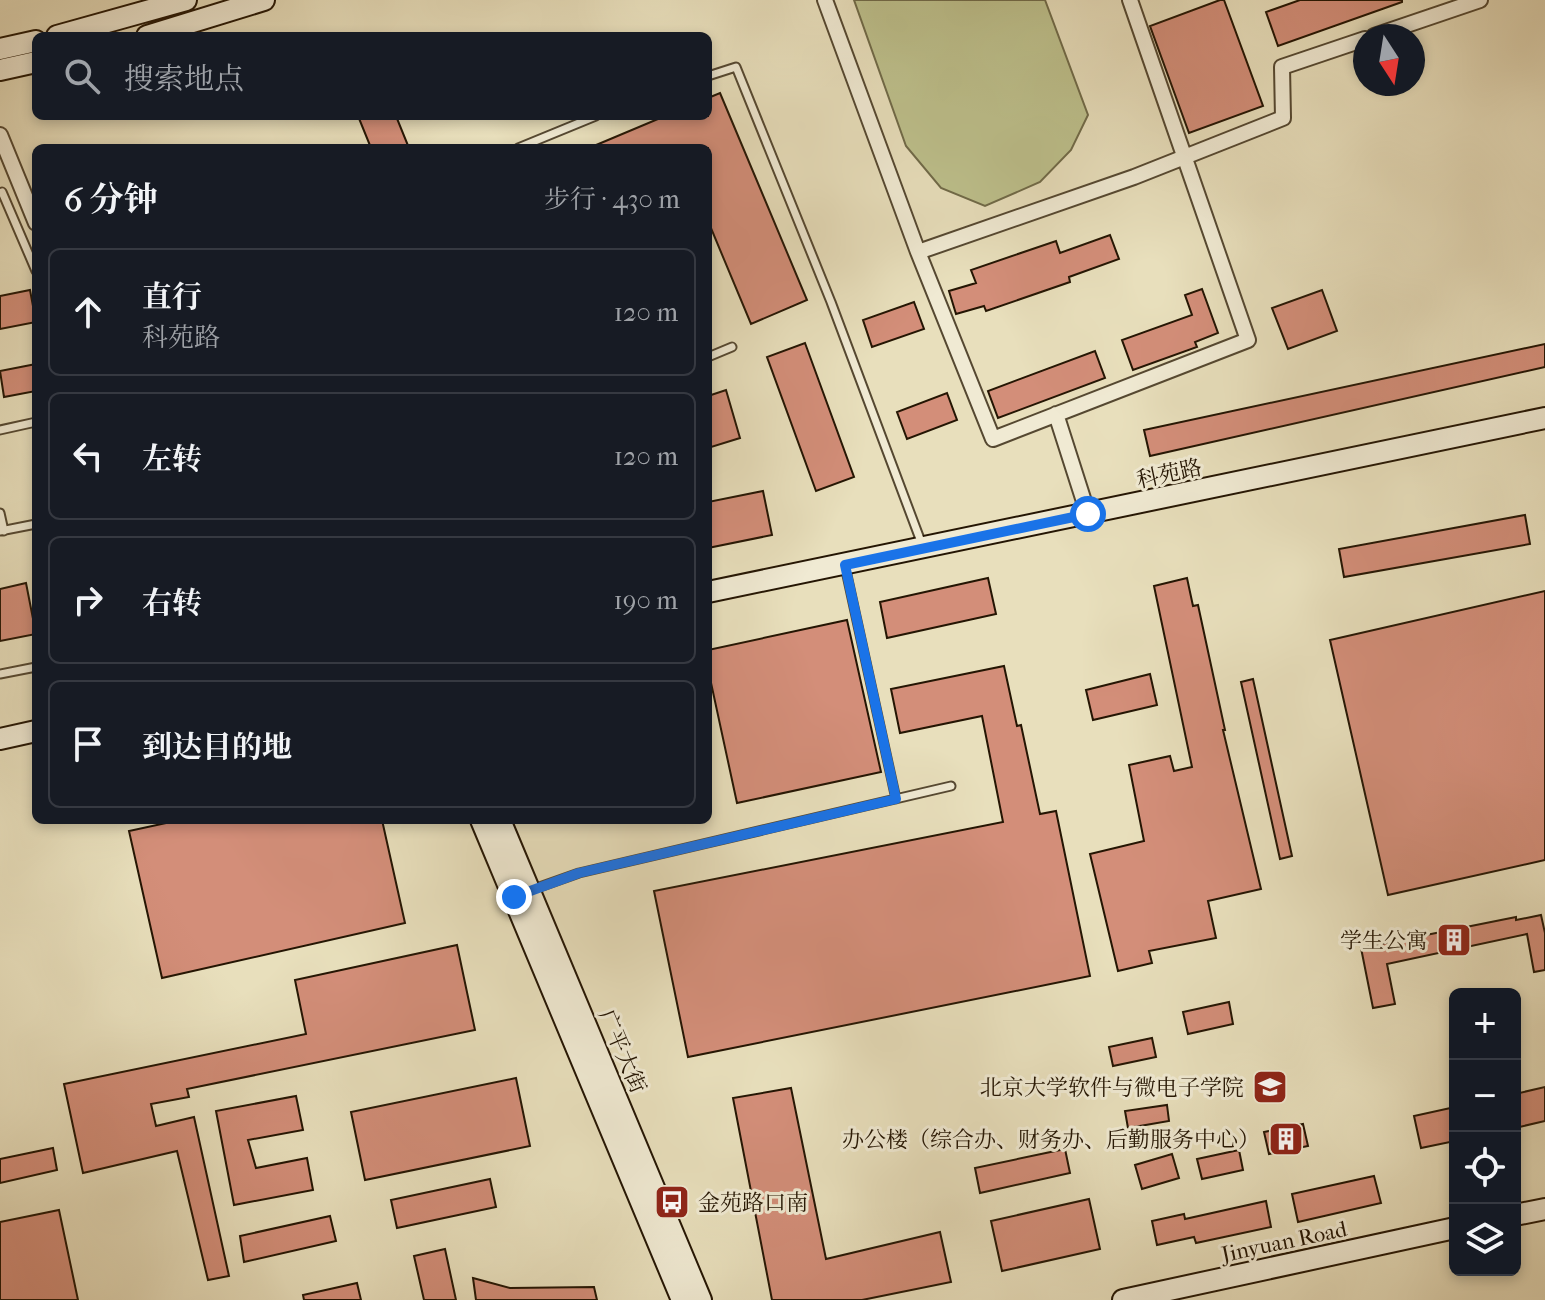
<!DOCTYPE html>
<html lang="zh">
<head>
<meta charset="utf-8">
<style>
  body { margin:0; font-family:"IM FELL French Canon","Noto Serif SC",serif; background:#20242c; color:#f1f3f6 }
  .controls { position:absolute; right:24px; bottom:24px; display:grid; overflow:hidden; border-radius:12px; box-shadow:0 4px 12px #0003 }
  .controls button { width:72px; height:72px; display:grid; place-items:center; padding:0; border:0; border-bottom:2px solid #363941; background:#171b24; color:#f1f3f6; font:40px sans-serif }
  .compass { position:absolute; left:1353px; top:24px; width:72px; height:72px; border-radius:50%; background:#171b24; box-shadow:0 4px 12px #0003; rotate:168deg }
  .stop { position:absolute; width:24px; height:24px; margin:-18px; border:6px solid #1a73e8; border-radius:50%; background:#fff }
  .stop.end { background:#1a73e8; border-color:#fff; box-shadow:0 2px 8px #0008 }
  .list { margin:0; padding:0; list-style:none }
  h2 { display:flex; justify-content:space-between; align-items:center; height:104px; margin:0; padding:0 32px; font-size:34px }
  h2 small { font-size:26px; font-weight:400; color:#9ea1a6 }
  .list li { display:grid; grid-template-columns:52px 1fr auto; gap:24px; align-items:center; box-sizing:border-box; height:128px; margin:0 16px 16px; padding:0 16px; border:2px solid #363941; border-radius:12px }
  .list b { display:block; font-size:30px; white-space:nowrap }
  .list p { margin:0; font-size:26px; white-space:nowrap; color:#9ea1a6 }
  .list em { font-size:26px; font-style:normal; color:#9ea1a6 }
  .icon { flex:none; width:44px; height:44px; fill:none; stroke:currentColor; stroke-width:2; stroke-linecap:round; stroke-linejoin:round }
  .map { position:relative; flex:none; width:1545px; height:1300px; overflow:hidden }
  .search { position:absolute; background:#171b24; box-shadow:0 4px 12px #0003; left:32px; top:32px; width:680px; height:88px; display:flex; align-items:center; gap:20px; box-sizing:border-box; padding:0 28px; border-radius:12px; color:#9ea1a6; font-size:30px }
  .panel { position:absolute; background:#171b24; box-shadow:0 4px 12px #0003; left:32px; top:144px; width:680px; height:680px; border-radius:12px }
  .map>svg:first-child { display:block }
</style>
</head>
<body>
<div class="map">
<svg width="1545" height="1300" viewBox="0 0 1545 1300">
  <rect width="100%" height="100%" fill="#e8dfbc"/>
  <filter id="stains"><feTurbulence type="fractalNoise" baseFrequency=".0025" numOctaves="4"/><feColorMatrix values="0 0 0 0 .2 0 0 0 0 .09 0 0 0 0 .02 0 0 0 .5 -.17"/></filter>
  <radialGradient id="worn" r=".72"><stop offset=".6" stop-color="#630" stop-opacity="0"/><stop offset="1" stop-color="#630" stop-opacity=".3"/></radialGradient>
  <path fill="#bdc08c" stroke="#706a48" stroke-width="2" d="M854,0H1045L1088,115L1071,150L1040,182L985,206L941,188L906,146Z"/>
  <path fill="#d38e79" stroke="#241503" stroke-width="2" d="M1220,0H1224L1263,106L1189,133L1150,26Z
    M1300,0H1402V2L1278,46L1266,12Z
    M720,93L807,300L751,324L708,221V148H589L665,116H708V98Z
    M358,116H396L409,148H371Z
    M1110,235L1119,259L1069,277L1070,282L986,311L984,306L956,314L949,291L976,283L971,270L1056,241L1060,253Z
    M1202,289L1218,333L1195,342L1197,347L1133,370L1122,340L1192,315L1185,295Z
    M30,290L36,322L0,329V296Z
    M1322,290L1337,331L1288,349L1272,308Z
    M914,302L924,329L872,347L863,320Z
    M805,343L854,477L816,491L767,357Z
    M1545,344V367L1150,456L1144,430Z
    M1095,351L1105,378L998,418L988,391Z
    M36,364V391L4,397L0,371Z
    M726,390L740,438L708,448V396Z
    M947,393L957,420L907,439L897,412Z
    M763,491L772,535L708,548V502Z
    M1525,515L1530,544L1344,577L1339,549Z
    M988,578L996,614L887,638L880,602Z
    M1187,578L1193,606L1198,605L1225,730H1223L1261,889L1208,901L1216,938L1149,951L1152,963L1118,971L1090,854L1144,841L1129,765L1170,756L1174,771L1192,767L1154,586Z
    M26,583L36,634L0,641V589Z
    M1545,591V860L1388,895L1330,640Z
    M847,620L881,772L737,803L708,669V650Z
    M1004,666L1017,726L1021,725L1040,814L1056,811L1090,976L688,1057L654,891L1003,822L982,716L900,733L891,689Z
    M1150,674L1157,705L1093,720L1086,690Z
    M1253,679L1292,856L1280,859L1241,682Z
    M180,820H382L405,923L162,978L129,831Z
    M1541,915L1545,933V970L1534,972L1527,934L1387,964L1395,1004L1373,1008L1361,948L1516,917V920Z
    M457,945L475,1030L187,1089L189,1097L151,1104L156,1126L194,1117L229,1276L208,1280L177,1151L83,1173L64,1084L306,1034L295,980Z
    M1229,1002L1233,1024L1188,1034L1183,1012Z
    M1152,1038L1156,1057L1113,1066L1109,1047Z
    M516,1078L530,1146L365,1180L351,1112Z
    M1545,1087V1121L1515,1128V1094Z
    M791,1088L826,1259L940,1232L951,1282L862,1300H772L733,1098Z
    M296,1096L303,1130L248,1140L256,1168L307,1158L313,1190L234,1205L216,1111Z
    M1167,1105L1169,1121L1128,1128L1125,1111Z
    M1455,1107V1141L1421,1148L1414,1116Z
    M1303,1124L1308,1146L1269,1154L1264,1132Z
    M53,1148L57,1170L0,1183V1159Z
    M1065,1149L1070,1173L980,1193L975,1168Z
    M1239,1150L1243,1170L1202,1179L1197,1159Z
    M1172,1154L1179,1178L1142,1189L1135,1165Z
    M1374,1176L1381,1203L1298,1222L1292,1194Z
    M490,1179L496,1207L397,1228L391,1200Z
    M1089,1199L1100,1249L1002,1271L991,1221Z
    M1266,1201L1271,1227L1196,1243L1194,1237L1157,1245L1152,1221L1184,1214L1185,1219Z
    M59,1210L78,1300H0V1222Z
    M330,1216L336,1241L244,1262L240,1236Z
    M445,1249L456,1300H424L414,1256Z
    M473,1278L510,1288L594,1287L597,1300H476Z
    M357,1283L361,1300H304L303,1295Z"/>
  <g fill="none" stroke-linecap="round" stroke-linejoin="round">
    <g stroke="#554831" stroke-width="11">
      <path id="lane" d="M708,76L736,67L831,302L923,547
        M518,148L596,116
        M2,192L36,271
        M708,357L732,347
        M0,430L36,422
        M0,513L4,531
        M0,531L36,524
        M845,566L896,799
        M0,674L36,667
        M531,890L579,873L951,786"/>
    </g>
    <g stroke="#554831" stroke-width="18">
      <path id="street" d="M825,0L918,252L993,439L1248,340L1130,0
        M1374,36L1480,0
        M0,135L36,223
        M918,252L1134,177L1283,118L1282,67L1365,39
        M1056,414L1088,514"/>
    </g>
    <g stroke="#241503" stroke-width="24">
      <path id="secondary" d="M57,36L186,0
        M147,36L264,0
        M0,49L36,41
        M0,70L36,62
        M708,592L1545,418
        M0,739L36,731
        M481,820L682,1300
        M500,820L701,1300
        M1515,1215L1545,1209
        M1123,1300L1455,1228"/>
    </g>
    <use href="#lane" stroke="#f0ead3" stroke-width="7"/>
    <use href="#street" stroke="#f0ead3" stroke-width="14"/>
    <use href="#secondary" stroke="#f0ead3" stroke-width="20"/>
  </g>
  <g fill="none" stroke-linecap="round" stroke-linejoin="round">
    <path stroke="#1a73e8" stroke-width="10" d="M514,897L579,873L896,799L845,565L1088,514"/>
  </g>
  <defs>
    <g id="building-square" transform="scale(1.8)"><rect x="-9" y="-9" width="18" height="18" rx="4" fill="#8f2418" stroke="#f0ead3"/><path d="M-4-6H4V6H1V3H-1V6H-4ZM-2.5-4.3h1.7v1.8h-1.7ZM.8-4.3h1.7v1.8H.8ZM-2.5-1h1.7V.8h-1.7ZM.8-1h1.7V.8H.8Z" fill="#fff"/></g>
    <g id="university-square" transform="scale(1.8)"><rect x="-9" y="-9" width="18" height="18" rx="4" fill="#8f2418" stroke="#f0ead3"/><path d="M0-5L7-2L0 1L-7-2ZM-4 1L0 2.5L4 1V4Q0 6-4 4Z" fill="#fff"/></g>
    <g id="bus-square" transform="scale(1.8)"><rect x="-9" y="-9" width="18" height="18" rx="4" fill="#8f2418" stroke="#f0ead3"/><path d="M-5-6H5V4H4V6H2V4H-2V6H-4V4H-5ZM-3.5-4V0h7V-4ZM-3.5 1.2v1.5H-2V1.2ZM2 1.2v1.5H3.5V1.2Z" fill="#fff"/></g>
  </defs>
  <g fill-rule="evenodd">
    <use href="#building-square" x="1454" y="940"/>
    <use href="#university-square" x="1270" y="1087"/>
    <use href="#building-square" x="1286" y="1139"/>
    <use href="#bus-square" x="672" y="1202"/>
  </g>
  <g text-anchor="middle" stroke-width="6" stroke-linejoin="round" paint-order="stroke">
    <g font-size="22" fill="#241503" stroke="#f0ead3">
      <text transform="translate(1169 473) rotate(-12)" y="8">科苑路</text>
      <text transform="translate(623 1051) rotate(67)" y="8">广平大街</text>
      <text transform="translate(1284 1241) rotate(-12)" y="8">Jinyuan Road</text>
    </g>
    <g font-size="22" fill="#241503" stroke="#f0ead3" text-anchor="end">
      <text x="1428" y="948">学生公寓</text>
      <text x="1244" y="1095">北京大学软件与微电子学院</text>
      <text x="1260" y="1147">办公楼（综合办、财务办、后勤服务中心）</text>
      <text x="698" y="1210" text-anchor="start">金苑路口南</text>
    </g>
  </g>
  <rect width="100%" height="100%" filter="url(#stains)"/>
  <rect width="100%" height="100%" fill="url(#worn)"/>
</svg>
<div class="controls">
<button>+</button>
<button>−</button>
<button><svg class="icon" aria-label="locate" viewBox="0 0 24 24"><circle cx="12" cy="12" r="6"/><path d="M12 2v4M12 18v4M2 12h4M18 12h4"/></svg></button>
<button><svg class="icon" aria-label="layers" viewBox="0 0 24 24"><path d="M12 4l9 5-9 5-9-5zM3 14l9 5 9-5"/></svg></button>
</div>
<svg class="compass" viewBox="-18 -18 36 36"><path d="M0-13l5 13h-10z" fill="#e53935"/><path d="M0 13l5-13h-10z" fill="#9ea1a6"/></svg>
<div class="stop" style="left:1088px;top:514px"></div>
<div class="stop end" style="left:514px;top:897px"></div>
<div class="search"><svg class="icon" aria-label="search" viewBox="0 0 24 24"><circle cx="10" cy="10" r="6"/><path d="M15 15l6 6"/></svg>搜索地点</div>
<section class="panel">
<h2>6 分钟<small>步行 · 430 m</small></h2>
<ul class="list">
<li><svg class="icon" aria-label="ahead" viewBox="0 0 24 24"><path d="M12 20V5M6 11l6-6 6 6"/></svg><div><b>直行</b><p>科苑路</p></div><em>120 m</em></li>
<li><svg class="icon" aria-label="left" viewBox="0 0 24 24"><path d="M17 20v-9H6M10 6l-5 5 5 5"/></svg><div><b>左转</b></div><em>120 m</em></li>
<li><svg class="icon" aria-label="right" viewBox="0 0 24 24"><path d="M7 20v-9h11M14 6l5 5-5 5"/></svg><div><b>右转</b></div><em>190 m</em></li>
<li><svg class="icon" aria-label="arrive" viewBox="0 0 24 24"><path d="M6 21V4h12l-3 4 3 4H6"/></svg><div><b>到达目的地</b></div></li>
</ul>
</section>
</div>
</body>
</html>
